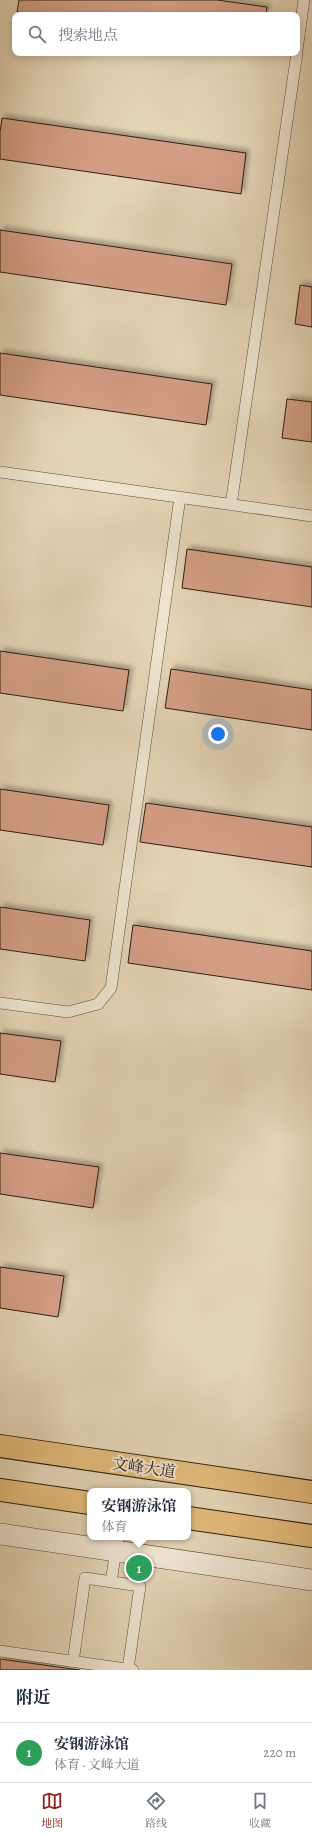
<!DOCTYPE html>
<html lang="zh">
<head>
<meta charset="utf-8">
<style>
  body { margin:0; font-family:Alegreya,"Noto Serif SC",serif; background:#f2f2f3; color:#1f2937 }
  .you { position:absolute; left:218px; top:734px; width:14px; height:14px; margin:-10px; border:3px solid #fff; border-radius:50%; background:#1a73e8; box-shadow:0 0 0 6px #1a73e833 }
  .badge { display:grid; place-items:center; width:26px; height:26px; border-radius:50%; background:#8f2418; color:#fff; font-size:13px; font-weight:700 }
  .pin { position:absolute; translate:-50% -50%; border:2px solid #fff; box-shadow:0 1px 4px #0006 }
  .popup { position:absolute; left:87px; top:1488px; width:104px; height:52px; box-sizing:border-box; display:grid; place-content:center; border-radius:8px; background:#fff; filter:drop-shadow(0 1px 3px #0005); font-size:13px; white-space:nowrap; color:#747a83 }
  .popup b { font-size:15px; color:#1f2937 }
  .popup::after { content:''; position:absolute; left:50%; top:100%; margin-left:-8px; border:8px solid transparent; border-top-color:#fff }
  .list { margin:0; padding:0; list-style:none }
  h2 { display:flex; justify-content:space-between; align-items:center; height:52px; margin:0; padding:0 16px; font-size:17px }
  h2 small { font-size:13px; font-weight:400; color:#747a83 }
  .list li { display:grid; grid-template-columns:26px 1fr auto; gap:12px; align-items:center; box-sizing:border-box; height:60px; padding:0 16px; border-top:1px solid #e0e1e3 }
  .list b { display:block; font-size:15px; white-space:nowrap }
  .list p { margin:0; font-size:13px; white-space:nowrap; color:#747a83 }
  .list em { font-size:13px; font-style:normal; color:#747a83 }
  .icon { flex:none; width:22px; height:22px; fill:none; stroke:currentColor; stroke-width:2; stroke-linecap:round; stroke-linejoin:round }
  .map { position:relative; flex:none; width:312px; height:1670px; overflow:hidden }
  .search { position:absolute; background:#fff; box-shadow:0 2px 10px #0003; left:12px; right:12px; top:12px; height:44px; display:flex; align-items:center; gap:10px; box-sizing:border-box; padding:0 14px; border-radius:8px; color:#747a83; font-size:15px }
  .sheet { height:112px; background:#fff }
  nav { display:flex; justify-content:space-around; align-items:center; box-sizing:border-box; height:56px; border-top:1px solid #e0e1e3; background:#fff; font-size:11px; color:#747a83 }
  nav a { display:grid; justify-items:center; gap:2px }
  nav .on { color:#8f2418 }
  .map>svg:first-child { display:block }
</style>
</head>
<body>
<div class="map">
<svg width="312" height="1670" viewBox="0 0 312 1670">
  <defs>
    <filter id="shadow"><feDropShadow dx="3.5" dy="-3.5" stdDeviation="2" flood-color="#0004"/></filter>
  </defs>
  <rect width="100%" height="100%" fill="#e3d4b5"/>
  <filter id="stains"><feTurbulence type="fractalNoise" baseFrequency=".005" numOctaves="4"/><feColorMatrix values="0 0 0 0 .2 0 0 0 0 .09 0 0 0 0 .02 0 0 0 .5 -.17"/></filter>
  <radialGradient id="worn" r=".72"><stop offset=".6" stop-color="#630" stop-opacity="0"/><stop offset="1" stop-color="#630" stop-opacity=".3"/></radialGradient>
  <path fill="#d49e85" stroke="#2e1f12" filter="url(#shadow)" d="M19,0H217L267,7L266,15H36L17,12Z
    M2,118L246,153L241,194L0,159V132Z
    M0,230L232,264L226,305L0,272Z
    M300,285L312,287V327L295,324Z
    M0,353L212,384L206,425L0,395Z
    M287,399L312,402V442L282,438Z
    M187,549L312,567V607L182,588Z
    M0,651L129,670L123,711L0,693Z
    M171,669L312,690V730L165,708Z
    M0,789L109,805L103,845L0,830Z
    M146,803L312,827V867L140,842Z
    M0,907L90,920L85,961L0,949Z
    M133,925L312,951V990L128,963Z
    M0,1033L61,1041L55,1082L0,1074Z
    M0,1153L99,1167L93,1208L0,1194Z
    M0,1267L64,1276L58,1317L0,1308Z
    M0,1659L80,1670H0Z"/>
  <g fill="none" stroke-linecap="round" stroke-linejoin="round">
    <g stroke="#5b4c3b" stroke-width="12">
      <path id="service" d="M297,50L304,0
        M0,472L312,516
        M231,505L297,53
        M0,1003L68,1012L98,1004L111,988L180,497
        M111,1582L118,1537
        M0,1651L133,1670
        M73,1662L85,1578L140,1586L128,1669"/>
    </g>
    <g stroke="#5b4c3b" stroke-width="22">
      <path id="minor" d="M0,1534L312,1580"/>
    </g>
    <g stroke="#2e1f12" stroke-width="24">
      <path id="primary" d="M0,1446L312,1492
        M0,1490L90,1503
        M188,1518L312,1536"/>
    </g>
    <use href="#service" stroke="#ede3cf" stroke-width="11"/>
    <use href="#minor" stroke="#ede3cf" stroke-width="21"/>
    <use href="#primary" stroke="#e2ba7a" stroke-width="22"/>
  </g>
  <g text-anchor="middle" stroke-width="4" stroke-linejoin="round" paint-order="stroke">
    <g font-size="16" fill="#2e1f12" stroke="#ede3cf">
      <text transform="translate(144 1467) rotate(8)" y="6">文峰大道</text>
    </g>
  </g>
  <rect width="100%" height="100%" filter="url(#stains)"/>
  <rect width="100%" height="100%" fill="url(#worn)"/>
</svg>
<div class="you"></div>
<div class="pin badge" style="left:139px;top:1568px;background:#2e9e5b">1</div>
<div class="popup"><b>安钢游泳馆</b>体育</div>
<div class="search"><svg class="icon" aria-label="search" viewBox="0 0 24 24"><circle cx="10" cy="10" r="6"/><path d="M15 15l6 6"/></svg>搜索地点</div>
</div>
<section class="sheet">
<h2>附近<small></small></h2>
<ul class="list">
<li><span class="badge" style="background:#2e9e5b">1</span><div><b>安钢游泳馆</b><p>体育 · 文峰大道</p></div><em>220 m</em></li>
</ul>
</section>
<nav>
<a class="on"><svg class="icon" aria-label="map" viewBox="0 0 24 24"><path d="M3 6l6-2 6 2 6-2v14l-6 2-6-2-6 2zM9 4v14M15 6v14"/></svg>地图</a>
<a><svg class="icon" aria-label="directions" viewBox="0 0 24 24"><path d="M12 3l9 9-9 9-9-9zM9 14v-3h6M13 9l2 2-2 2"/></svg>路线</a>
<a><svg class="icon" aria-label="saved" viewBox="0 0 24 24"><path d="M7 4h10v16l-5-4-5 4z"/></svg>收藏</a>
</nav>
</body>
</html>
